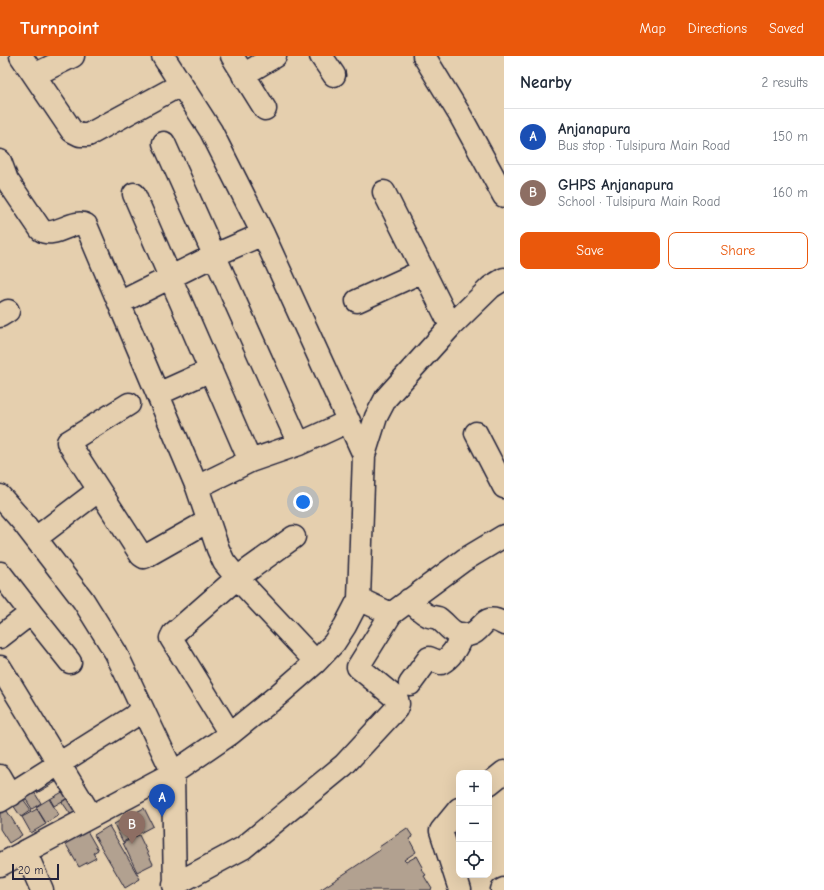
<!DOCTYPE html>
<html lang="en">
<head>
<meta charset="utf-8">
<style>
  body { margin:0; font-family:"Comic Neue",sans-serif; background:#f6f6f7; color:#1f2937 }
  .controls { position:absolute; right:12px; bottom:12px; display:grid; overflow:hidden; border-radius:8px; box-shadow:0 4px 16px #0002 }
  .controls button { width:36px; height:36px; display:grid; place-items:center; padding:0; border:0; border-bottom:1px solid #e0e1e3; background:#fff; color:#1f2937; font:20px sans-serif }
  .scale { position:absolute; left:12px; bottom:10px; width:47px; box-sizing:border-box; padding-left:4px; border:2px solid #22223b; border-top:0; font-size:11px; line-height:14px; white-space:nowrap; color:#22223b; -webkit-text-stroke:3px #e5cfae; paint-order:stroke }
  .you { position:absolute; left:303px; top:446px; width:14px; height:14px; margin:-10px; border:3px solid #fff; border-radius:50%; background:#1a73e8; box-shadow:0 0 0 6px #1a73e833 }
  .badge { display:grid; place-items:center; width:26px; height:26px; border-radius:50%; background:#ea580c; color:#fff; font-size:13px; font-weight:700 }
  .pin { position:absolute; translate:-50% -33px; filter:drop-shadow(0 1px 2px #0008) }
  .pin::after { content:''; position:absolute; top:21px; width:14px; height:12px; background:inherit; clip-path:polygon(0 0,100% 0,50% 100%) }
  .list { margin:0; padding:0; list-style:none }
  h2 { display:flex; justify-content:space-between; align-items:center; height:52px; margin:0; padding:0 16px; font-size:17px }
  h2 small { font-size:13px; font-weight:400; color:#747a83 }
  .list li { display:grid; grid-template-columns:26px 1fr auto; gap:12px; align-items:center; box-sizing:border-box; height:56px; padding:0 16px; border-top:1px solid #e0e1e3 }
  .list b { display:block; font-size:15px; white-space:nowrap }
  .list p { margin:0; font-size:13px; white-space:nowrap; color:#747a83 }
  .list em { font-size:13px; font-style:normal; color:#747a83 }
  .actions { display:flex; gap:8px; padding:12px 16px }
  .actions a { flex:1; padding:9px 0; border:1px solid #ea580c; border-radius:8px; text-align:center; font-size:14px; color:#ea580c }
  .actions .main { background:#ea580c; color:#fff }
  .icon { flex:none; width:22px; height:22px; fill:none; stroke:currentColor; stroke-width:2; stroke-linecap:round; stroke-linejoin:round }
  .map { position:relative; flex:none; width:504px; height:834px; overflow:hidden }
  header { display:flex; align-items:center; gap:24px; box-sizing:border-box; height:56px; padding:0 20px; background:#ea580c; color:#fff }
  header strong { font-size:19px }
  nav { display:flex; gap:22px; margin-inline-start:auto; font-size:14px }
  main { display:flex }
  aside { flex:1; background:#fff }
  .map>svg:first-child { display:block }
</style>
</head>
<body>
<header>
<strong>Turnpoint</strong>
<nav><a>Map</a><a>Directions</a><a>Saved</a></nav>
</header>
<main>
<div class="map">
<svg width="504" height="834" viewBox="0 0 504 834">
  <rect width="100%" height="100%" fill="#e5cfae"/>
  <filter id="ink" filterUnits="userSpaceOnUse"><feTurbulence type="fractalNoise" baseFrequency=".025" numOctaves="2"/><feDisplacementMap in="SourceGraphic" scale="8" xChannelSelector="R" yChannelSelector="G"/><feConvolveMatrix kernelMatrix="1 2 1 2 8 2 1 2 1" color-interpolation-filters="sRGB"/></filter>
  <g filter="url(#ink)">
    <path fill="#b2a190" stroke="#22223b" d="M55,713L61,723L37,737L31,727Z
      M29,728L41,747L32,753L20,734Z
      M66,734L69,741L54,750L50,743Z
      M18,736L31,754L21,761L9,743Z
      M71,740L79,754L71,759L62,746Z
      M49,743L59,759L46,767L36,751Z
      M2,747L22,779L9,787L0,773V748Z
      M144,752L153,770L123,786L114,768Z
      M37,753L46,768L31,777L22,761Z
      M109,770L140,823L125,832L94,779Z
      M407,772L413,781L409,783L416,796L404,804L406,806L417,800L423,811L421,813L426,819L424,820L432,833L430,834H320L380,794L379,791Z
      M86,773L98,794L93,797L96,802L79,811L64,785Z
      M139,779L153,808L137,816L123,787Z"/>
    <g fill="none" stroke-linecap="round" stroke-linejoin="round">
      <g stroke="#22223b" stroke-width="25">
        <path id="minor" d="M21,0L34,19L73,0
          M163,0L211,75L263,178L364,399
          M232,0L265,53
          M321,0L334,19
          M424,0L460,59L504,140
          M34,19L72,75L80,79H88L180,29
          M243,19L275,0
          M0,105L7,124L41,174C54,183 74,162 86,169L119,247L215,199L263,178
          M384,136L451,270
          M134,138L250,405
          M357,245L423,215
          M119,247L197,431L250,405L299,388L164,87
          M0,260L8,255
          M158,338L211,314
          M129,348L68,386L141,499L144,501L148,499L208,465
          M476,377L504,431
          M299,388L349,365
          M197,431L218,493L224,506L237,522L316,606
          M0,440L22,465L83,544L116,597L173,717L175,834
          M36,482L99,434
          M0,517L31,557L0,581
          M359,543L391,558L464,504L504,480
          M409,544C415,549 422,557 429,560C432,561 435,561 438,562C448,569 452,580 467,579C484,577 482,554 504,568
          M31,557L70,606
          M0,611L91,760
          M410,628L429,602L441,607C452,601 458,590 462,578
          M230,678L171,582L173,578L237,522L294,481
          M0,720L11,739
          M489,728L504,716
          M0,745L133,661L142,653
          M459,753L441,775L460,834
          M25,795L42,834
          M0,809L173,717L230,678L277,640L316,606L334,587L345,570L359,543L364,399L376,361L386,342L451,270L491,231L504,223
          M174,829L243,792L344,709L396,653L398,648L397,643L358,611L391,558
          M502,834L504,833"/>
      </g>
      <use href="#minor" stroke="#e5cfae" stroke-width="22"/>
    </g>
  </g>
</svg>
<div class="controls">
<button>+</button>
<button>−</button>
<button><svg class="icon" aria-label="locate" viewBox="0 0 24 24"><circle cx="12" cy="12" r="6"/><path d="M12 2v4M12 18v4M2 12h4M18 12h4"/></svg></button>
</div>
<div class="scale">20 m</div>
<div class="you"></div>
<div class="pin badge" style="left:162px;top:761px;background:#1a4fb4">A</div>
<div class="pin badge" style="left:132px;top:788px;background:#8d6e63">B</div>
</div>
<aside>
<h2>Nearby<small>2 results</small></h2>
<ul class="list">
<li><span class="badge" style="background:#1a4fb4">A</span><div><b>Anjanapura</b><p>Bus stop · Tulsipura Main Road</p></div><em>150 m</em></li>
<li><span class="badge" style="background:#8d6e63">B</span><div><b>GHPS Anjanapura</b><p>School · Tulsipura Main Road</p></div><em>160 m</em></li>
</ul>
<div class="actions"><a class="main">Save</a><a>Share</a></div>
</aside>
</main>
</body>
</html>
